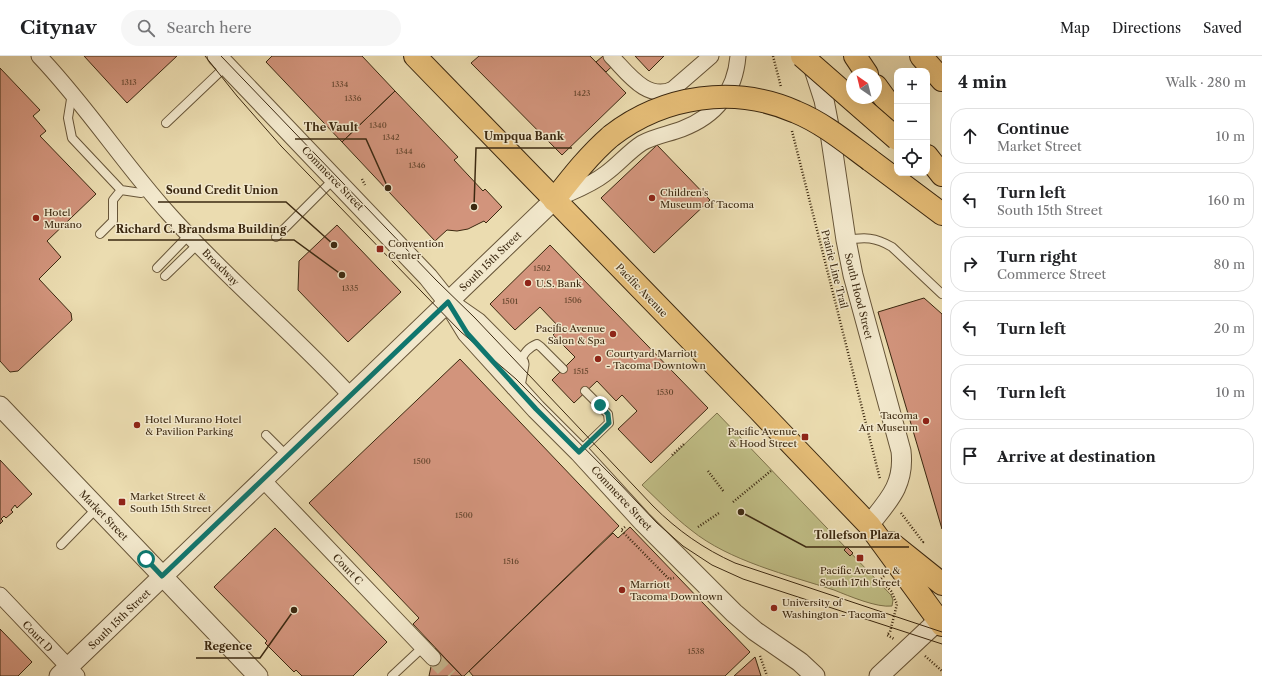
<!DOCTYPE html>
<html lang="en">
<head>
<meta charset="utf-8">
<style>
  body { margin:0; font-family:"Libre Caslon Text",serif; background:#f6f6f6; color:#202124 }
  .controls { position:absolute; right:12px; top:12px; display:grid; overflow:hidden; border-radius:8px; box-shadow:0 4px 16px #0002 }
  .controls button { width:36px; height:36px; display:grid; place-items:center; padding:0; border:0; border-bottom:1px solid #e0e0e0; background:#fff; color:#202124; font:20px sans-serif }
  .compass { position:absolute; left:846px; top:12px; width:36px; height:36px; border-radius:50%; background:#fff; box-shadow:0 4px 16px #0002; rotate:325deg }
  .stop { position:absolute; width:12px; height:12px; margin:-9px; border:3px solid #0f766e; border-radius:50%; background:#fff }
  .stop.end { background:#0f766e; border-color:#fff; box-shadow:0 1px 4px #0008 }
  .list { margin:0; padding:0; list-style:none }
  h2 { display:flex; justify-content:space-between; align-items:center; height:52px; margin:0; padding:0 16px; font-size:17px }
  h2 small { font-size:13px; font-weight:400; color:#757577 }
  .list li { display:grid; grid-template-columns:26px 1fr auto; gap:12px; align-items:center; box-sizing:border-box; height:56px; margin:0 8px 8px; padding:0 8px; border:1px solid #e0e0e0; border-radius:16px }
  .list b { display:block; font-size:15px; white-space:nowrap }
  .list p { margin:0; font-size:13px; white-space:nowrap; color:#757577 }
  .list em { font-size:13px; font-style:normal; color:#757577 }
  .icon { flex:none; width:22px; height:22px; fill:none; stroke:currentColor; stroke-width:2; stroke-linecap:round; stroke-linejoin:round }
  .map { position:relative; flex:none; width:942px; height:620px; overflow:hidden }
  header { display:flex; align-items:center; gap:24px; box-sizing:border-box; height:56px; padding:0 20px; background:#fff; border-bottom:1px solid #e0e0e0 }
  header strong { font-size:19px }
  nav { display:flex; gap:22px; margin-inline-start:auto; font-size:14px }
  .search { width:280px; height:36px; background:#f6f6f6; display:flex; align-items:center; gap:10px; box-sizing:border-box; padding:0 14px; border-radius:22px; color:#757577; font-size:15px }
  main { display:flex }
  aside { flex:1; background:#fff }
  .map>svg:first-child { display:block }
</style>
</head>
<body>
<header>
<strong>Citynav</strong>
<div class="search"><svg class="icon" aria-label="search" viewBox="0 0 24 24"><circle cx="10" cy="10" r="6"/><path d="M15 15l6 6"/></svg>Search here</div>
<nav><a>Map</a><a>Directions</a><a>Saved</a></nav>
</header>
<main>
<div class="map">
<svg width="942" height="620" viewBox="0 0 942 620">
  <rect width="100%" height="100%" fill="#ebdcb0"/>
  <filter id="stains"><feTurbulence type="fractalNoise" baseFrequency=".005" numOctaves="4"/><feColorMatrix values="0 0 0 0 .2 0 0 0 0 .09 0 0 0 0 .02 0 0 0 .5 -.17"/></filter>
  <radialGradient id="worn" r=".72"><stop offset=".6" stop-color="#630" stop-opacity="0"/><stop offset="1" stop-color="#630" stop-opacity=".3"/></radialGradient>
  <path fill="#c0be86" stroke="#7e734b" d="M717,357L891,539L893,544L892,550C877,552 849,540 834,534C788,519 729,505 691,474C674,461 658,444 642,429Z"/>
  <path fill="#d2947c" stroke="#3b2810" d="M84,0H177L127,47Z
    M272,0H362L395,35L342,86L266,6Z
    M479,0H590L626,37L562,99L471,7Z
    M603,0H623L606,16L596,6Z
    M635,0H664L649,15Z
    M0,12L40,54L33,60L46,75L40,80L96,138L47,185L61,201L39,223L71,257L72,264L18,315L10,316L0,305Z
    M395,35L458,101L454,104L483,135L485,133L502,151L486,167L484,165L468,173L457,175L447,174L435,185L342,86Z
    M657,89L710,144L654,197L601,142Z
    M337,169L401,236L348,286L298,234L299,205Z
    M550,189L708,352L651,407L618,373L637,355L622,339L616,345L597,325L574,347L552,324L575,301L553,279L560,272L540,251L515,274L490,248Z
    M924,242L942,258V473L878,256Z
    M460,303L619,470L464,620H462L413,568L419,562L309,447Z
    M0,404L32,438L17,452L15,449L11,454L13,456L6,462L4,460L1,463L3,465L0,468Z
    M630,471L750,596L725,620H473L469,615L613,477L618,482Z
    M275,472L387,586L353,620H302L296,614L294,616L265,587L267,585L214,531Z
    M847,491L853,497L850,500L844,494Z
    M0,573L32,606L18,620H0Z
    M435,592L462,620H429Z
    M755,601L761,620H734Z"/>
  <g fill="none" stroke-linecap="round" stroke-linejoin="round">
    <path stroke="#c8b890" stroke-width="15" stroke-dasharray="15 8" stroke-linecap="butt" d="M433,602L450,620"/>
    <g stroke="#675538" stroke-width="10">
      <path id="service" d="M72,37L68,62L72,82L121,134L141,137L148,134
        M166,67L226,10
        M100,178L113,165V144L121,134
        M276,181L334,123
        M846,184C865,181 875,181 892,191L942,238
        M157,212L189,179
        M165,220L198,188
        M519,307C524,298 527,292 537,288L541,291L563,313
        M266,379L287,400
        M579,396L609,367L608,358L585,335
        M61,489L97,452
        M392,620L422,592"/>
    </g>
    <g stroke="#675538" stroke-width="17">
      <path id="minor" d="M39,0C86,49 123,107 169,158C226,222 293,277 351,340
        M611,0C627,16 647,46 673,33L711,0
        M559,142C574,135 591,129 605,118C618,109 628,96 642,87C655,80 669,78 682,73C716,60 735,36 738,0
        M263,424L433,602
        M0,539L77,620"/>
    </g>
    <g stroke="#675538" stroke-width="21">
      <path id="tertiary" d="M217,0L428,221L448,246L467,277L536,353L579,396L643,466L734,557L755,575L800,606L815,620
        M812,7L824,44L829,70L846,184L853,219L901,395C905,429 888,445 869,469
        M454,250L477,266L519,308L515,330
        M0,350L258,620
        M59,620L554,144
        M879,620L942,561"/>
    </g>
    <g stroke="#3b2810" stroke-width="24">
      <path id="primary" d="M415,0L758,353L869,469L942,569
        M891,487L942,528"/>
    </g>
    <g stroke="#3b2810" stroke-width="24">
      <path id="motorway" d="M855,0L867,18
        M921,0L942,24
        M876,30L897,59
        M927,100L942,119
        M870,104L942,158
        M554,144C572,121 589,99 611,80"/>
    </g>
    <path stroke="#3b2810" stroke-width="2.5" stroke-dasharray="1 2" stroke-linecap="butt" d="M773,0L781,31
      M792,75L880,423
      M362,123L365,129
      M672,399L684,388
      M708,415L724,436
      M733,446L772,414
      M901,457L923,486L921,487
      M625,471L621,474L669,523L674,522
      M698,471L719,457
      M884,520L880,524L891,535L897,548L890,576L887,579L894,583
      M760,600L767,620
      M925,600L942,615"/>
    <use href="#service" stroke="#f2e8cc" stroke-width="8"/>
    <use href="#minor" stroke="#f2e8cc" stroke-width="15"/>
    <use href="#tertiary" stroke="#f2e8cc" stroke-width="19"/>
    <use href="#primary" stroke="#e6be78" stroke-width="22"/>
    <use href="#motorway" stroke="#e6be78" stroke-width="22"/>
    <path stroke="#3b2810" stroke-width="1" d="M205,0L237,40L281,90L422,236L461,276L516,323L619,427L657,467L683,490L712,509L743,523L942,588
      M221,0L436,224L475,262L653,450C678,475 704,493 735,507L942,576"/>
    <g stroke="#3b2810" stroke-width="24" stroke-linecap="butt">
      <path id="motorway-bridge" d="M802,0L897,83
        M611,80C664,39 735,29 796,56C823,67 847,87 870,104"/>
    </g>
    <use href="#motorway-bridge" stroke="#e6be78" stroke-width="22"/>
  </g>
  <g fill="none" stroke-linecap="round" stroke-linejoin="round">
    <path stroke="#0f766e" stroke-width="5" d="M146,503L162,520L448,246L467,277L536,353L579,396L609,367L608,358L600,349"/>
  </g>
  <g fill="#8f2418" stroke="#f2e8cc" stroke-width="1.5">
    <circle cx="652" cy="142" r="4"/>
    <circle cx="36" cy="162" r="4"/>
    <rect x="376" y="189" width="8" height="8" rx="2"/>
    <circle cx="528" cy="227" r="4"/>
    <circle cx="613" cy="278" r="4"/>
    <circle cx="598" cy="303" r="4"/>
    <circle cx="926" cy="365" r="4"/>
    <circle cx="137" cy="369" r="4"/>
    <rect x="801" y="377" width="8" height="8" rx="2"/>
    <rect x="118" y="442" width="8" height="8" rx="2"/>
    <rect x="856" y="498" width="8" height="8" rx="2"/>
    <circle cx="622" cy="534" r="4"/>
    <circle cx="774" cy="552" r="4"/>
  </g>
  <g text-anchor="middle" stroke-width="3" stroke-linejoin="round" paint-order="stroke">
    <g font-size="8" fill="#61432b">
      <text x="129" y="29">1313</text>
      <text x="340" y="31">1334</text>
      <text x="582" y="40">1423</text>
      <text x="353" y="45">1336</text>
      <text x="378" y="72">1340</text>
      <text x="391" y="84">1342</text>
      <text x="404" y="98">1344</text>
      <text x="417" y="112">1346</text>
      <text x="542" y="215">1502</text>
      <text x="350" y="235">1335</text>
      <text x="573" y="247">1506</text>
      <text x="510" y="248">1501</text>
      <text x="581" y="318">1515</text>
      <text x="665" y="339">1530</text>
      <text x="422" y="408">1500</text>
      <text x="464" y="462">1500</text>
      <text x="511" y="508">1516</text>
      <text x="696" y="598">1538</text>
    </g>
    <g font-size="10" fill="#3b2810" stroke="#f2e8cc">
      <text transform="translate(333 122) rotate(46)" y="4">Commerce Street</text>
      <text transform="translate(490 205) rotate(-44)" y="4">South 15th Street</text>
      <text transform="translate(221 211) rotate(45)" y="4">Broadway</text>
      <text transform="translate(835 213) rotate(76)" y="4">Prairie Line Trail</text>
      <text transform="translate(642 234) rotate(46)" y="4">Pacific Avenue</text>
      <text transform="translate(859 240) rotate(76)" y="4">South Hood Street</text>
      <text transform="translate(622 442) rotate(47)" y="4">Commerce Street</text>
      <text transform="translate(104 459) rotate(46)" y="4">Market Street</text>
      <text transform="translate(348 513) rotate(46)" y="4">Court C</text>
      <text transform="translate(119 563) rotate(-44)" y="4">South 15th Street</text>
      <text transform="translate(38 580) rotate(46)" y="4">Court D</text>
    </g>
    <g font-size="10" fill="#3b2810" stroke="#f2e8cc" text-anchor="start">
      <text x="660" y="140">Children's<tspan x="660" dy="12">Museum of Tacoma</tspan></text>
      <text x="44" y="160">Hotel<tspan x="44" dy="12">Murano</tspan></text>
      <text x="388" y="191">Convention<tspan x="388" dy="12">Center</tspan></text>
      <text x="536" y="231">U.S. Bank</text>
      <text x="605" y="276" text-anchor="end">Pacific Avenue<tspan x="605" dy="12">Salon &amp; Spa</tspan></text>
      <text x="606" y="301">Courtyard Marriott<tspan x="606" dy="12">- Tacoma Downtown</tspan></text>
      <text x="918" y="363" text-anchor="end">Tacoma<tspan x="918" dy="12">Art Museum</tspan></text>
      <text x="145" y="367">Hotel Murano Hotel<tspan x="145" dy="12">&amp; Pavilion Parking</tspan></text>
      <text x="797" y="379" text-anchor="end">Pacific Avenue<tspan x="797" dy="12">&amp; Hood Street</tspan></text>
      <text x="130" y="444">Market Street &amp;<tspan x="130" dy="12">South 15th Street</tspan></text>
      <text x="860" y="518" text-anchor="middle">Pacific Avenue &amp;<tspan x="860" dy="12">South 17th Street</tspan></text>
      <text x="630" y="532">Marriott<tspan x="630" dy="12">Tacoma Downtown</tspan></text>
      <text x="782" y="550">University of<tspan x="782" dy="12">Washington - Tacoma</tspan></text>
    </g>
  </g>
  <path fill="none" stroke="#3b2810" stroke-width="1.5" d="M388 132L366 83H295M474 151L476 92H572M334 189L286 146H158M342 219L294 184H108M741 456L806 491H909M294 554L260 602H196"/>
  <g fill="#3b2810" stroke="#f2e8cc" stroke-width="1.5">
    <circle cx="388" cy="132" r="4"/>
    <circle cx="474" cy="151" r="4"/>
    <circle cx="334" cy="189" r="4"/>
    <circle cx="342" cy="219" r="4"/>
    <circle cx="741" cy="456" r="4"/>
    <circle cx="294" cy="554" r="4"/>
  </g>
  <g font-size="11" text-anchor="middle" font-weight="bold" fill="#3b2810" stroke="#f2e8cc" stroke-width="3" stroke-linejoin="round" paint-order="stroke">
    <text x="331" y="75">The Vault</text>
    <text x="524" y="84">Umpqua Bank</text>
    <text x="222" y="138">Sound Credit Union</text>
    <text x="201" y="177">Richard C. Brandsma Building</text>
    <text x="857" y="483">Tollefson Plaza</text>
    <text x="228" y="594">Regence</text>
  </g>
  <rect width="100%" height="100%" filter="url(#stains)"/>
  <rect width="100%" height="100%" fill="url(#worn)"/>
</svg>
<div class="controls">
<button>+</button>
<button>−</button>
<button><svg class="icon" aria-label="locate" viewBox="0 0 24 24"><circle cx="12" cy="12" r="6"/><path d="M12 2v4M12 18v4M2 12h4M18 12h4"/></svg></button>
</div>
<svg class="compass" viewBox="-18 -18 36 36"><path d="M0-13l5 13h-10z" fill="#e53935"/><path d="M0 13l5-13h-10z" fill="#757577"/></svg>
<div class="stop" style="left:146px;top:503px"></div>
<div class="stop end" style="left:600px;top:349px"></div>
</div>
<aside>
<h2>4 min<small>Walk · 280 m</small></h2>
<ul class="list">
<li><svg class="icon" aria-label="ahead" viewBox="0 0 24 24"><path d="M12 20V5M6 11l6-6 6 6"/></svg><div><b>Continue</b><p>Market Street</p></div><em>10 m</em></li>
<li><svg class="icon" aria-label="left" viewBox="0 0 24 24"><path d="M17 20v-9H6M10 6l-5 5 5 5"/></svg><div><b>Turn left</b><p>South 15th Street</p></div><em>160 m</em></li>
<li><svg class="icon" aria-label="right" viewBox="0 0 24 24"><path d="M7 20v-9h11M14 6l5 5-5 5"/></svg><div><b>Turn right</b><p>Commerce Street</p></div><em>80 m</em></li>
<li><svg class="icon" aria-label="left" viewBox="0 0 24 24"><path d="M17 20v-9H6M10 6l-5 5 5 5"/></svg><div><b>Turn left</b></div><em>20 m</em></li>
<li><svg class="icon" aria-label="left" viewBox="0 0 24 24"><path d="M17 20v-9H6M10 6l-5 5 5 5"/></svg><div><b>Turn left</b></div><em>10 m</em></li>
<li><svg class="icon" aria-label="arrive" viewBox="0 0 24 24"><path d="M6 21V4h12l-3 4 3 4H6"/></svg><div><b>Arrive at destination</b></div></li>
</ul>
</aside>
</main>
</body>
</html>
